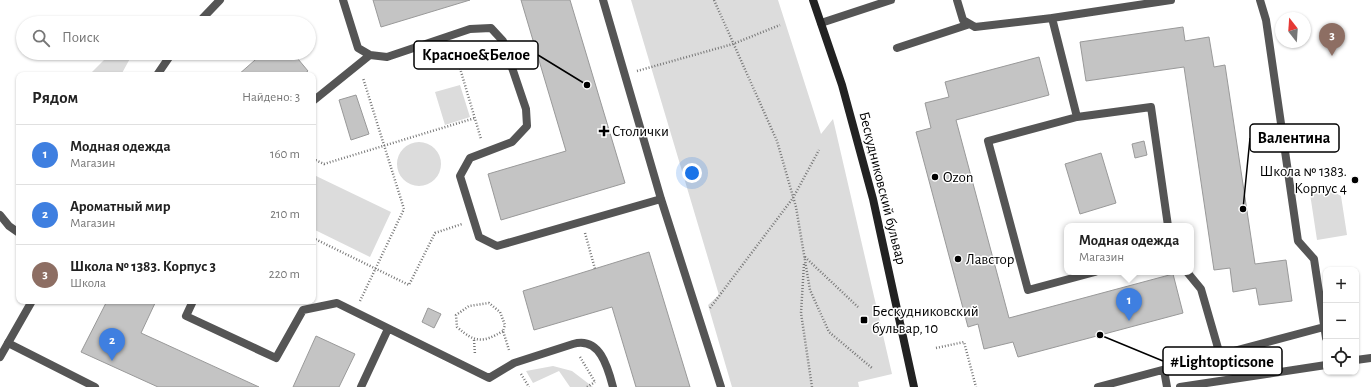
<!DOCTYPE html>
<html lang="ru">
<head>
<meta charset="utf-8">
<style>
  body { margin:0; font-family:"Alegreya Sans",sans-serif; background:#f2f2f2; color:#222 }
  .controls { position:absolute; right:12px; bottom:12px; display:grid; overflow:hidden; border-radius:8px; box-shadow:0 1px 3px #0004 }
  .controls button { width:36px; height:36px; display:grid; place-items:center; padding:0; border:0; border-bottom:1px solid #e0e0e0; background:#fff; color:#222; font:20px sans-serif }
  .compass { position:absolute; left:1275px; top:12px; width:36px; height:36px; border-radius:50%; background:#fff; box-shadow:0 1px 3px #0004; rotate:343deg }
  .you { position:absolute; left:692px; top:173px; width:14px; height:14px; margin:-10px; border:3px solid #fff; border-radius:50%; background:#1a73e8; box-shadow:0 0 0 6px #1a73e833 }
  .badge { display:grid; place-items:center; width:26px; height:26px; border-radius:50%; background:#000; color:#fff; font-size:13px; font-weight:700 }
  .pin { position:absolute; translate:-50% -33px; filter:drop-shadow(0 1px 2px #0008) }
  .pin::after { content:''; position:absolute; top:21px; width:14px; height:12px; background:inherit; clip-path:polygon(0 0,100% 0,50% 100%) }
  .popup { position:absolute; left:1064px; top:223px; width:130px; height:52px; box-sizing:border-box; display:grid; place-content:center; border-radius:8px; background:#fff; filter:drop-shadow(0 1px 3px #0005); font-size:13px; white-space:nowrap; color:#767676 }
  .popup b { font-size:15px; color:#222 }
  .popup::after { content:''; position:absolute; left:50%; top:100%; margin-left:-8px; border:8px solid transparent; border-top-color:#fff }
  .list { margin:0; padding:0; list-style:none }
  h2 { display:flex; justify-content:space-between; align-items:center; height:52px; margin:0; padding:0 16px; font-size:17px }
  h2 small { font-size:13px; font-weight:400; color:#767676 }
  .list li { display:grid; grid-template-columns:26px 1fr auto; gap:12px; align-items:center; box-sizing:border-box; height:60px; padding:0 16px; border-top:1px solid #e0e0e0 }
  .list b { display:block; font-size:15px; white-space:nowrap }
  .list p { margin:0; font-size:13px; white-space:nowrap; color:#767676 }
  .list em { font-size:13px; font-style:normal; color:#767676 }
  .icon { flex:none; width:22px; height:22px; fill:none; stroke:currentColor; stroke-width:2; stroke-linecap:round; stroke-linejoin:round }
  .map { position:relative; flex:none; width:1371px; height:387px; overflow:hidden }
  .search { position:absolute; background:#fff; box-shadow:0 1px 3px #0004; left:16px; top:16px; width:300px; height:44px; display:flex; align-items:center; gap:10px; box-sizing:border-box; padding:0 14px; border-radius:22px; color:#767676; font-size:15px }
  .panel { position:absolute; background:#fff; box-shadow:0 1px 3px #0004; left:16px; top:72px; width:300px; height:232px; border-radius:8px }
  .map>svg:first-child { display:block }
</style>
</head>
<body>
<div class="map">
<svg width="1371" height="387" viewBox="0 0 1371 387">
  <rect width="100%" height="100%" fill="#fff"/>
  <path fill="#dcdcdc" d="M631,0H778L821,134L833,119L892,374L858,382L859,387H732L708,305L719,295Z
    M111,53H133L121,75H89Z
    M460,85L470,117L445,125L435,92Z
    M397 164a22 22 0 1 1 44 0a22 22 0 1 1-44 0Z
    M314,175L391,212L370,257L313,229Z
    M1321,185L1341,196L1347,235L1317,240L1309,187Z
    M553,366L572,371L593,387H570L559,371L533,383L526,371Z"/>
  <path fill="#c4c4c4" stroke="#999" d="M373,0H470L381,27Z
    M521,0H570L625,183L501,220L488,174L566,151Z
    M1183,27L1185,41L1209,37L1214,67L1225,65L1255,264L1286,260L1292,301L1259,305L1256,288L1233,292L1230,268L1214,270L1184,67L1086,81L1080,42Z
    M263,53H293L308,71L303,75H238Z
    M1039,57L1049,95L956,120L1009,318L1173,274L1183,313L1018,357L1013,342L984,349L978,324L968,327L916,132L931,128L925,103L949,97L945,82Z
    M356,95L369,134L351,140L339,100Z
    M1144,141L1147,155L1135,158L1132,144Z
    M1101,153L1116,203L1080,214L1065,164Z
    M649,252L690,387H636L612,307L534,330L523,291Z
    M107,301H156L141,333L259,387H158L81,352Z
    M428,308L441,314L434,328L422,322Z
    M316,336L355,354L339,387H293Z"/>
  <g fill="none" stroke-linecap="round" stroke-linejoin="round">
    <path stroke="#777" stroke-width="2.5" stroke-dasharray="1 2" stroke-linecap="butt" d="M714,0L777,141L796,207L810,290L829,332L872,368
      M454,48L481,139
      M637,71L733,44L780,25
      M313,159L324,164L475,118
      M585,233L595,269
      M313,238L409,285L435,233L462,224
      M805,257L858,307
      M804,264L801,313L812,387
      M360,301L404,209L363,78
      M710,308L793,198L819,150
      M503,331C483,343 475,343 457,327L456,315L469,306L489,303L500,312L505,325L503,331L509,350
      M474,340L475,355
      M936,348L964,342L976,387
      M580,357L595,382
      M521,374L529,387
      M587,387L595,382"/>
    <path stroke="#555" stroke-width="8" d="M343,0L358,48L370,55L387,57L470,29L491,28L503,41L526,109L527,126L512,142L470,158L460,176L479,237L497,246L661,199
      M603,0L661,199L721,387
      M957,0L963,20L975,27L1052,18L1171,0
      M1260,0L1266,20L1298,241L1314,259L1326,338
      M1052,18L1077,117
      M821,23L891,0
      M897,48L970,24
      M313,101L370,55
      M0,215L9,226L19,233
      M1095,272L1028,290L988,141L1077,117L1151,107L1168,226
      M1187,272L1201,289L1220,355
      M193,301L186,316L276,358L303,310L337,303L489,378L514,363L573,344C600,336 608,368 613,387
      M8,343L95,387
      M1356,360L1371,358
      M1164,370L1167,387
      M361,387L388,329
      M1098,387L1324,327
      M1180,387L1326,365"/>
    <path stroke="#555" stroke-width="8" d="M198,23L220,0
      M157,75L172,53
      M0,357L32,301"/>
    <path stroke="#222" stroke-width="8" d="M813,0L842,85L873,199L914,387"/>
  </g>
  <g fill="#000" stroke="#fff" stroke-width="1.5">
    <path d="M602 125h4v4h4v4h-4v4h-4v-4h-4v-4h4z"/>
    <circle cx="935" cy="177" r="4"/>
    <circle cx="1355" cy="180" r="4"/>
    <circle cx="958" cy="259" r="4"/>
    <rect x="860" y="316" width="8" height="8" rx="2"/>
  </g>
  <g text-anchor="middle" stroke-width="3" stroke-linejoin="round" paint-order="stroke">
    <g font-size="15" fill="#000" stroke="#fff" text-anchor="start">
      <text x="612" y="136">Столички</text>
      <text x="1347" y="176" text-anchor="end">Школа № 1383.<tspan x="1347" dy="17">Корпус 4</tspan></text>
      <text x="943" y="182">Ozon</text>
      <text x="966" y="264">Лавстор</text>
      <text x="872" y="316">Бескудниковский<tspan x="872" dy="17">бульвар, 10</tspan></text>
    </g>
    <g font-size="15" fill="#000" stroke="#fff">
      <text transform="translate(883 188) rotate(76)" y="5">Бескудниковский бульвар</text>
    </g>
  </g>
  <path fill="none" stroke="#000" stroke-width="1.5" d="M587 85L538 55M1243 209L1250 138M1100 335L1163 361"/>
  <g fill="#000" stroke="#fff" stroke-width="1.5">
    <circle cx="587" cy="85" r="4"/>
    <circle cx="1243" cy="209" r="4"/>
    <circle cx="1100" cy="335" r="4"/>
  </g>
  <g fill="#fff" stroke="#000" stroke-width="1.5">
    <rect x="414" y="41" width="124" height="28" rx="4"/>
    <rect x="1250" y="124" width="89" height="28" rx="4"/>
    <rect x="1163" y="347" width="119" height="28" rx="4"/>
  </g>
  <g font-size="16" text-anchor="middle" font-weight="bold" fill="#000">
    <text x="476" y="60">Красное&amp;Белое</text>
    <text x="1294" y="143">Валентина</text>
    <text x="1222" y="367">#Lightopticsone</text>
  </g>
</svg>
<div class="controls">
<button>+</button>
<button>−</button>
<button><svg class="icon" aria-label="locate" viewBox="0 0 24 24"><circle cx="12" cy="12" r="6"/><path d="M12 2v4M12 18v4M2 12h4M18 12h4"/></svg></button>
</div>
<svg class="compass" viewBox="-18 -18 36 36"><path d="M0-13l5 13h-10z" fill="#e53935"/><path d="M0 13l5-13h-10z" fill="#767676"/></svg>
<div class="you"></div>
<div class="pin badge" style="left:1129px;top:321px;background:#3f7fe0">1</div>
<div class="popup"><b>Модная одежда</b>Магазин</div>
<div class="pin badge" style="left:112px;top:361px;background:#3f7fe0">2</div>
<div class="pin badge" style="left:1332px;top:56px;background:#8d6e63">3</div>
<div class="search"><svg class="icon" aria-label="search" viewBox="0 0 24 24"><circle cx="10" cy="10" r="6"/><path d="M15 15l6 6"/></svg>Поиск</div>
<section class="panel">
<h2>Рядом<small>Найдено: 3</small></h2>
<ul class="list">
<li><span class="badge" style="background:#3f7fe0">1</span><div><b>Модная одежда</b><p>Магазин</p></div><em>160 m</em></li>
<li><span class="badge" style="background:#3f7fe0">2</span><div><b>Ароматный мир</b><p>Магазин</p></div><em>210 m</em></li>
<li><span class="badge" style="background:#8d6e63">3</span><div><b>Школа № 1383. Корпус 3</b><p>Школа</p></div><em>220 m</em></li>
</ul>
</section>
</div>
</body>
</html>
